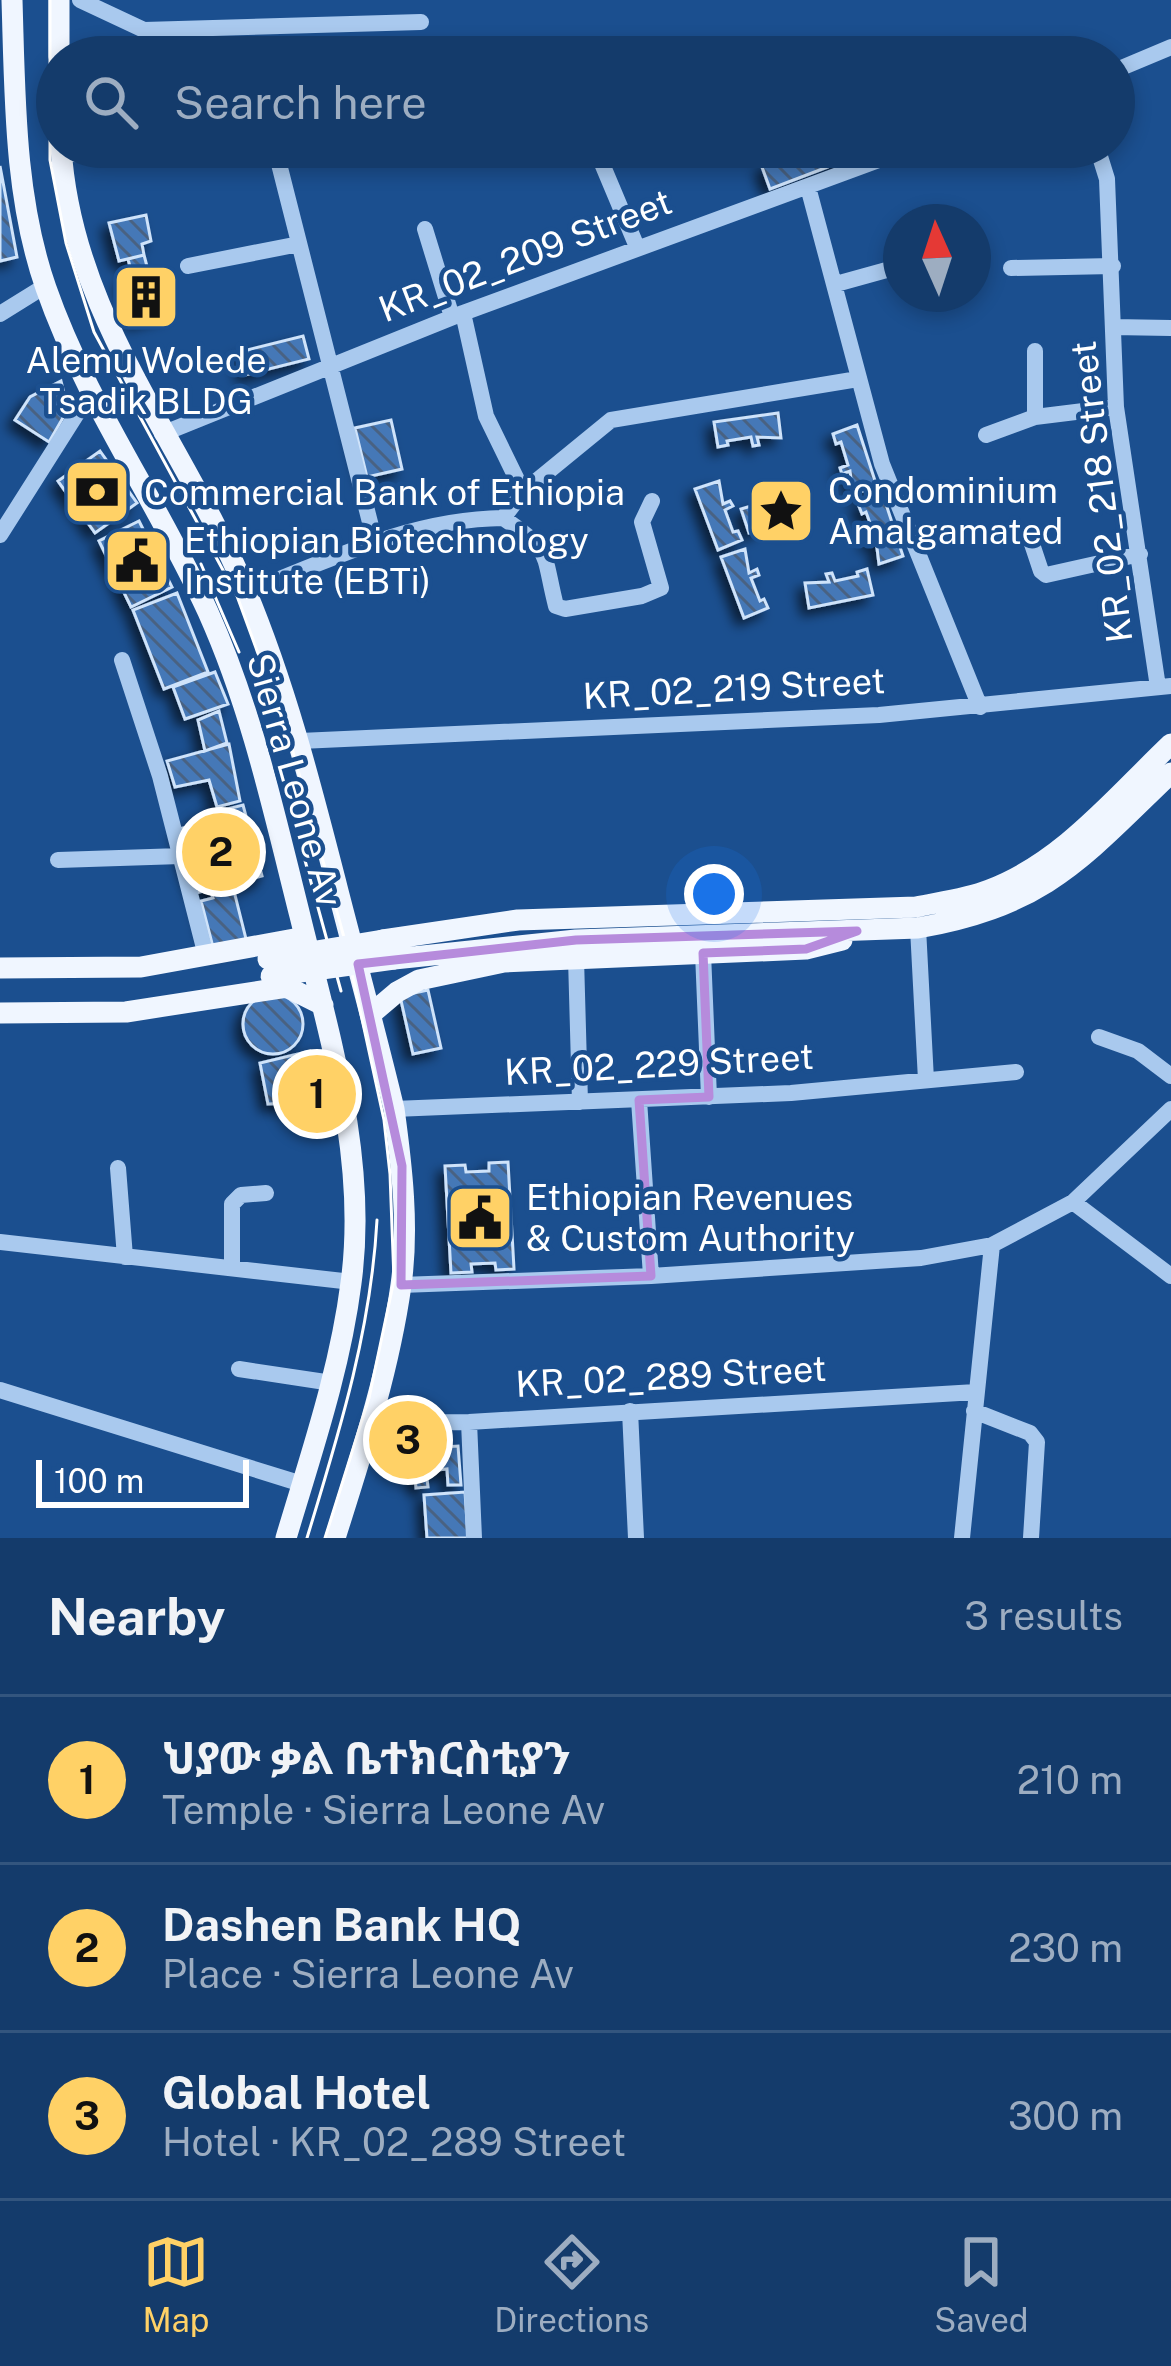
<!DOCTYPE html>
<html lang="en">
<head>
<meta charset="utf-8">
<style>
  body { margin:0; font-family:"Public Sans","Noto Sans Ethiopic",sans-serif; background:#1d4271; color:#f1f3f6 }
  .compass { position:absolute; left:883px; top:204px; width:108px; height:108px; border-radius:50%; background:#143b6b; box-shadow:0 6px 18px #0003; rotate:357deg }
  .scale { position:absolute; left:36px; bottom:30px; width:213px; box-sizing:border-box; padding-left:12px; border:6px solid #fff; border-top:0; font-size:33px; line-height:42px; white-space:nowrap; color:#fff; -webkit-text-stroke:9px #1b4f8f; paint-order:stroke }
  .you { position:absolute; left:714px; top:894px; width:42px; height:42px; margin:-30px; border:9px solid #fff; border-radius:50%; background:#1a73e8; box-shadow:0 0 0 18px #1a73e833 }
  .badge { display:grid; place-items:center; width:78px; height:78px; border-radius:50%; background:#ffd166; color:#111; font-size:39px; font-weight:700 }
  .pin { position:absolute; translate:-50% -50%; border:6px solid #fff; box-shadow:0 3px 12px #0006 }
  .list { margin:0; padding:0; list-style:none }
  h2 { display:flex; justify-content:space-between; align-items:center; height:156px; margin:0; padding:0 48px; font-size:51px }
  h2 small { font-size:39px; font-weight:400; color:#9dadc1 }
  .list li { display:grid; grid-template-columns:78px 1fr auto; gap:36px; align-items:center; box-sizing:border-box; height:168px; padding:0 48px; border-top:3px solid #33557e }
  .list b { display:block; font-size:45px; white-space:nowrap }
  .list p { margin:0; font-size:39px; white-space:nowrap; color:#9dadc1 }
  .list em { font-size:39px; font-style:normal; color:#9dadc1 }
  .icon { flex:none; width:66px; height:66px; fill:none; stroke:currentColor; stroke-width:2; stroke-linecap:round; stroke-linejoin:round }
  .map { position:relative; flex:none; width:1171px; height:1538px; overflow:hidden }
  .search { position:absolute; background:#143b6b; box-shadow:0 6px 18px #0003; left:36px; right:36px; top:36px; height:132px; display:flex; align-items:center; gap:30px; box-sizing:border-box; padding:0 42px; border-radius:66px; color:#9dadc1; font-size:45px }
  .sheet { height:660px; background:#143b6b }
  nav { display:flex; justify-content:space-around; align-items:center; box-sizing:border-box; height:168px; border-top:3px solid #33557e; background:#143b6b; font-size:33px; color:#9dadc1 }
  nav a { display:grid; justify-items:center; gap:6px }
  nav .on { color:#ffd166 }
  .map>svg:first-child { display:block }
</style>
</head>
<body>
<div class="map">
<svg width="1171" height="1538" viewBox="0 0 1171 1538">
  <defs>
    <pattern id="building-back-hatch" width="6" height="6" patternUnits="userSpaceOnUse" patternTransform="scale(3)"><rect width="6" height="6" fill="#4478b7"/><path d="M-1 5l2 2M0 0l6 6M5-1l2 2" fill="none" stroke="#486282"/></pattern>
    <filter id="shadow"><feDropShadow dx="-7" dy="7" stdDeviation="6" flood-color="#0009"/></filter>
  </defs>
  <rect width="100%" height="100%" fill="#1b4f8f"/>
  <path fill="url(#building-back-hatch)" stroke="#cfe3fa" stroke-width="3" filter="url(#shadow)" d="M813,147H880L770,189L762,167Z
    M0,166L17,257L0,261Z
    M146,215L151,241L142,244L144,255L119,261L109,223Z
    M144,255L149,274L158,272L169,313L134,322L123,280L133,278L128,259Z
    M303,336L309,359L245,375L239,352Z
    M61,381L68,409L49,442L15,420L30,397Z
    M778,413L781,438L757,437L759,445L753,446L751,437L727,441L728,445L718,447L714,422Z
    M391,420L402,469L367,477L355,428Z
    M857,425L877,487L853,494L850,471L842,474L840,468L848,465L841,442L836,444L833,434Z
    M100,451L137,503L95,533L58,481Z
    M719,481L723,504L730,501L733,506L725,510L733,532L738,531L742,540L718,550L695,489Z
    M804,490L810,514L787,517L790,524L784,527L781,518L758,525L759,530L749,533L741,509Z
    M883,495L903,556L879,564L876,540L868,543L866,538L874,534L866,512L862,514L858,504Z
    M139,521L172,587L131,607L99,541Z
    M745,549L749,573L757,569L759,575L751,578L760,601L764,599L768,608L744,618L721,557Z
    M867,569L873,595L809,608L805,583L829,582L826,574L832,573L835,581L858,576L857,572Z
    M177,593L208,672L164,689L133,610Z
    M215,672L228,704L185,719L173,687Z
    M219,711L227,743L205,751L198,720Z
    M229,744L240,801L217,807L209,780L175,787L167,761Z
    M243,805L262,876L196,893L179,829L202,823L200,816Z
    M233,887L247,943L214,951L201,901L213,898L211,892Z
    M428,990L441,1048L413,1054L400,996Z
    M243 1024a30 30 0 1 1 60 0a30 30 0 1 1-60 0Z
    M310,1051L322,1102L268,1104L260,1063Z
    M508,1162L514,1269L496,1270L495,1263L471,1264L472,1272L451,1273L445,1166L465,1165L466,1172L489,1171V1163Z
    M458,1446L461,1485H448L447,1469L426,1471L428,1487L416,1488L413,1449Z
    M465,1492L468,1538H427L424,1495Z"/>
  <g fill="none" stroke-linecap="round" stroke-linejoin="round">
    <path stroke="#a9c9ee" stroke-width="16" d="M80,0L144,30L421,22
      M1114,71L1171,47
      M595,147L637,247
      M1097,147L1107,179L1116,407L1158,687
      M61,154C179,153 298,168 415,147
      M278,160L375,542
      M808,187L882,464L980,707
      M425,229L452,317
      M188,266L299,244
      M1011,268L1113,266
      M836,284L901,266
      M463,313L486,416L523,492
      M0,314L45,286
      M1113,327L1171,328
      M1035,351V417L1116,407
      M162,434L463,313L914,147
      M986,435L1035,417
      M503,518C553,552 542,551 556,606L565,609L642,596L661,588L642,522L652,501
      M0,535L90,393
      M1031,541L1041,571L1046,575L1140,554
      M247,592C329,560 412,519 503,518L523,492L611,420L858,379
      M122,660L160,776L206,956
      M300,741L879,715L1171,686
      M58,860L181,856
      M918,928L926,1080
      M703,953L709,1097
      M576,958L580,1102
      M1099,1037L1138,1051L1171,1076
      M639,1100L651,1276
      M394,1109L791,1093L1016,1072
      M118,1168L125,1257
      M1073,1202L1171,1276
      M0,1242L352,1282
      M232,1268V1204L241,1195L266,1193
      M401,1285L651,1276L921,1258L992,1245L1073,1202L1171,1109
      M239,1369L332,1383
      M0,1390L302,1484
      M630,1411L636,1538
      M974,1411L1030,1433L1037,1442L1031,1538
      M469,1422L474,1538
      M371,1423L469,1422L976,1392
      M962,1538L992,1245"/>
    <path stroke="#f0f6ff" stroke-width="21" d="M12,0C15,95 14,197 46,288C86,403 158,502 208,612C252,710 274,813 300,916C329,1035 368,1159 351,1283C340,1370 311,1454 286,1538
      M59,0V57
      M61,147C71,315 183,441 246,591C286,687 311,786 337,887C356,961 376,1034 394,1109C402,1167 409,1227 401,1285C389,1371 361,1456 335,1538
      M383,940L518,920L916,907C940,902 966,899 989,890C1062,863 1116,796 1171,744
      M394,959L576,940L918,928C1047,905 1081,859 1171,773
      M0,968L141,967L305,937
      M0,1013L126,1012L287,987L323,1005
      M371,1014L397,992L419,980L504,962L806,949L842,940"/>
    <path stroke="#fff" stroke-width="3" d="M50,0V160L66,243L94,332L237,596L290,741L345,941L384,1120L390,1174L394,1280L369,1398L325,1538
      M201,564L239,652
      M298,835L341,991
      M307,1538C339,1433 371,1331 377,1220"/>
    <path stroke="#f0f6ff" stroke-width="21" d="M268,959L383,940
      M271,976L394,959"/>
  </g>
  <path fill="none" stroke="#b68bdc" stroke-width="9" stroke-linejoin="round" d="M857,931L806,949L703,953L709,1097L639,1100L651,1276L401,1285L402,1166L358,964L576,940Z"/>
  <defs>
    <g id="building-square" transform="scale(3.45)"><rect x="-9" y="-9" width="18" height="18" rx="4" fill="#ffd166" stroke="#1b4f8f"/><path d="M-4-6H4V6H1V3H-1V6H-4ZM-2.5-4.3h1.7v1.8h-1.7ZM.8-4.3h1.7v1.8H.8ZM-2.5-1h1.7V.8h-1.7ZM.8-1h1.7V.8H.8Z" fill="#111"/></g>
    <g id="bank-square" transform="scale(3.45)"><rect x="-9" y="-9" width="18" height="18" rx="4" fill="#ffd166" stroke="#1b4f8f"/><path d="M-6-4H6V4H-6ZM0-2.3a2.3 2.3 0 1 0 0 4.6a2.3 2.3 0 1 0 0-4.6Z" fill="#111"/></g>
    <g id="sight-square" transform="scale(3.45)"><rect x="-9" y="-9" width="18" height="18" rx="4" fill="#ffd166" stroke="#1b4f8f"/><path d="M0-6L1.8-2.2L6-1.7L2.9 1.2L3.7 5.4L0 3.3L-3.7 5.4L-2.9 1.2L-6-1.7L-1.8-2.2Z" fill="#111"/></g>
    <g id="civic-square" transform="scale(3.45)"><rect x="-9" y="-9" width="18" height="18" rx="4" fill="#ffd166" stroke="#1b4f8f"/><path d="M-.6-6.5H3V-4.5H.6V-3L4-1V1h2V6H-6V1h2V-1L-.6-3ZM-1.2 2.5V6h2.4V2.5Z" fill="#111"/></g>
  </defs>
  <g fill-rule="evenodd">
    <use href="#building-square" x="146" y="297"/>
    <use href="#bank-square" x="97" y="492"/>
    <use href="#sight-square" x="781" y="511"/>
    <use href="#civic-square" x="137" y="561"/>
    <use href="#civic-square" x="480" y="1218"/>
  </g>
  <g text-anchor="middle" stroke-width="9" stroke-linejoin="round" paint-order="stroke">
    <g font-size="36" fill="#fff" stroke="#1b4f8f">
      <text transform="translate(525 255) rotate(-21)" y="13">KR_02_209 Street</text>
      <text transform="translate(1101 492) rotate(-97)" y="13">KR_02_218 Street</text>
      <text transform="translate(734 688) rotate(-3)" y="13">KR_02_219 Street</text>
      <text transform="translate(295 780) rotate(74)" y="13">Sierra Leone Av</text>
      <text transform="translate(659 1064) rotate(-3)" y="13">KR_02_229 Street</text>
      <text transform="translate(671 1376) rotate(-3)" y="13">KR_02_289 Street</text>
    </g>
    <g font-size="36" fill="#fff" stroke="#1b4f8f" text-anchor="start">
      <text x="146" y="373" text-anchor="middle">Alemu Wolede<tspan x="146" dy="41">Tsadik BLDG</tspan></text>
      <text x="828" y="503">Condominium<tspan x="828" dy="41">Amalgamated</tspan></text>
      <text x="144" y="505">Commercial Bank of Ethiopia</text>
      <text x="184" y="553">Ethiopian Biotechnology<tspan x="184" dy="41">Institute (EBTi)</tspan></text>
      <text x="526" y="1210">Ethiopian Revenues<tspan x="526" dy="41">&amp; Custom Authority</tspan></text>
    </g>
  </g>
</svg>
<svg class="compass" viewBox="-18 -18 36 36"><path d="M0-13l5 13h-10z" fill="#e53935"/><path d="M0 13l5-13h-10z" fill="#9dadc1"/></svg>
<div class="scale">100 m</div>
<div class="you"></div>
<div class="pin badge" style="left:317px;top:1094px">1</div>
<div class="pin badge" style="left:221px;top:852px">2</div>
<div class="pin badge" style="left:408px;top:1440px">3</div>
<div class="search"><svg class="icon" aria-label="search" viewBox="0 0 24 24"><circle cx="10" cy="10" r="6"/><path d="M15 15l6 6"/></svg>Search here</div>
</div>
<section class="sheet">
<h2>Nearby<small>3 results</small></h2>
<ul class="list">
<li><span class="badge">1</span><div><b>ህያው ቃል ቤተክርስቲያን</b><p>Temple · Sierra Leone Av</p></div><em>210 m</em></li>
<li><span class="badge">2</span><div><b>Dashen Bank HQ</b><p>Place · Sierra Leone Av</p></div><em>230 m</em></li>
<li><span class="badge">3</span><div><b>Global Hotel</b><p>Hotel · KR_02_289 Street</p></div><em>300 m</em></li>
</ul>
</section>
<nav>
<a class="on"><svg class="icon" aria-label="map" viewBox="0 0 24 24"><path d="M3 6l6-2 6 2 6-2v14l-6 2-6-2-6 2zM9 4v14M15 6v14"/></svg>Map</a>
<a><svg class="icon" aria-label="directions" viewBox="0 0 24 24"><path d="M12 3l9 9-9 9-9-9zM9 14v-3h6M13 9l2 2-2 2"/></svg>Directions</a>
<a><svg class="icon" aria-label="saved" viewBox="0 0 24 24"><path d="M7 4h10v16l-5-4-5 4z"/></svg>Saved</a>
</nav>
</body>
</html>
